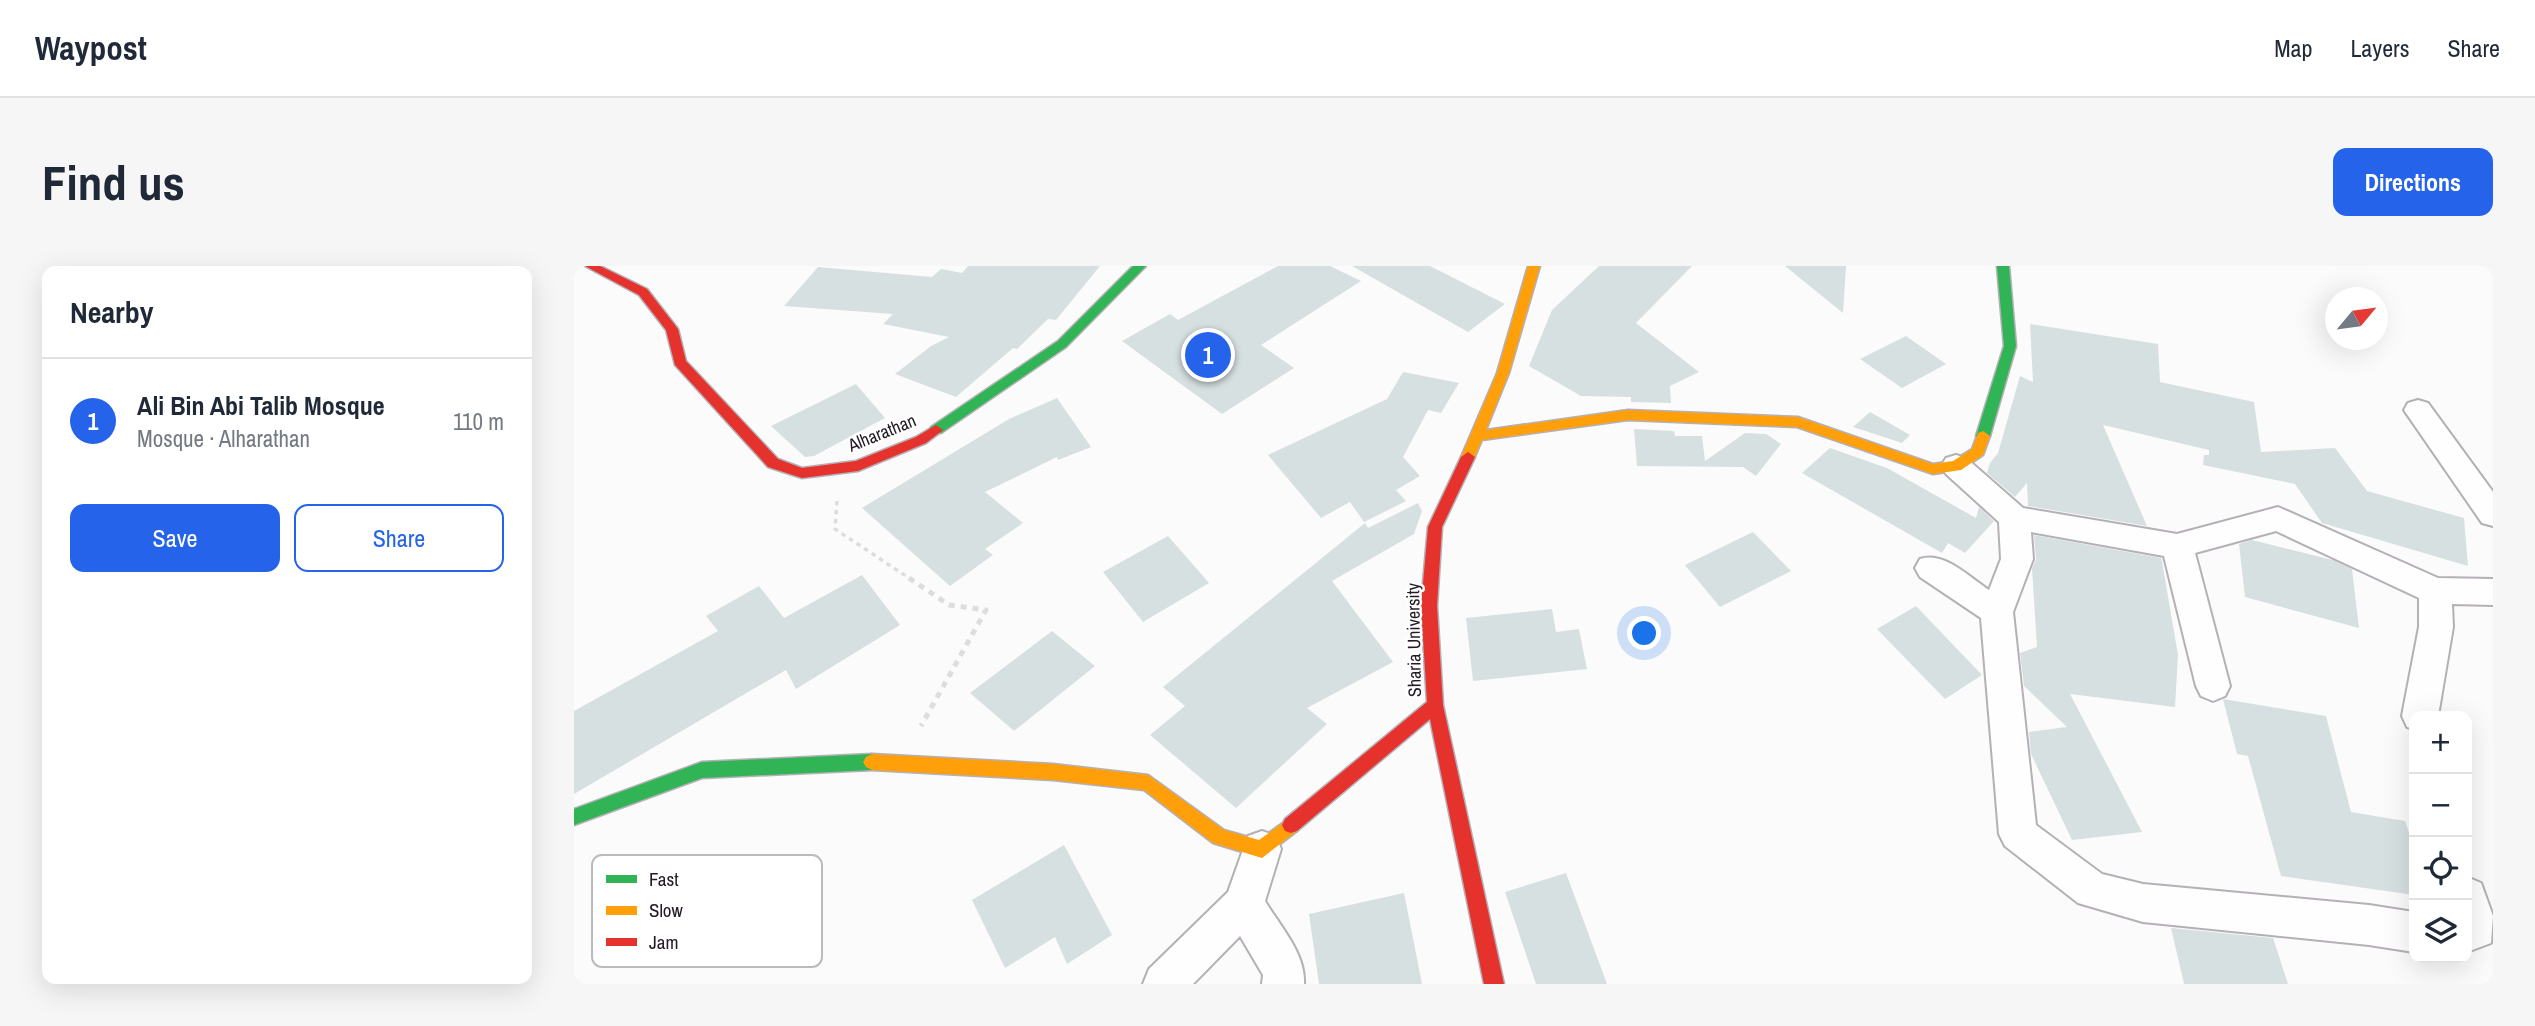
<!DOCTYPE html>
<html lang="en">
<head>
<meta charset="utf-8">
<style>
  body { margin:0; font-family:"Archivo Narrow",sans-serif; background:#f6f6f7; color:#1f2937 }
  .controls { position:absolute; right:21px; bottom:21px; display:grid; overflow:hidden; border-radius:14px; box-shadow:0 7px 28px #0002 }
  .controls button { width:63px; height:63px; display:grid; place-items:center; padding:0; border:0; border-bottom:2px solid #e0e1e3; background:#fff; color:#1f2937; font:35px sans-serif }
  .compass { position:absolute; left:1751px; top:21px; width:63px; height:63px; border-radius:50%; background:#fff; box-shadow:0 7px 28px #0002; rotate:61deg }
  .you { position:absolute; left:1071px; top:368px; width:24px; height:24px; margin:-18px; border:5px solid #fff; border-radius:50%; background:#1a73e8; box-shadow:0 0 0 10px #1a73e833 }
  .badge { display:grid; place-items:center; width:46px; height:46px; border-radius:50%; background:#2563eb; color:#fff; font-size:23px; font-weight:700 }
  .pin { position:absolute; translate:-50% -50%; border:4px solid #fff; box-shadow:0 2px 7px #0006 }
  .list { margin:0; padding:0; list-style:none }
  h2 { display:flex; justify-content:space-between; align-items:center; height:91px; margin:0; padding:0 28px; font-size:30px }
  h2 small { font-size:23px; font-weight:400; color:#747a83 }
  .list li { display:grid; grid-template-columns:46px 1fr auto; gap:21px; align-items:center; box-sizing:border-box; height:126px; padding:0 28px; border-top:2px solid #e0e1e3 }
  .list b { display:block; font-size:26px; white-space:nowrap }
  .list p { margin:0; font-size:23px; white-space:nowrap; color:#747a83 }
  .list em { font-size:23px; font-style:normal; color:#747a83 }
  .actions { display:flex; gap:14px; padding:21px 28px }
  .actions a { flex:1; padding:16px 0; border:2px solid #2563eb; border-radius:14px; text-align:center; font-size:24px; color:#2563eb }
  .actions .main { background:#2563eb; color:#fff }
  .icon { flex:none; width:38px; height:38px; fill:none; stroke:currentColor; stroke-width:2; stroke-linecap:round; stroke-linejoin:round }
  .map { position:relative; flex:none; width:1919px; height:718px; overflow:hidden; border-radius:14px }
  header { display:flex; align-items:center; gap:42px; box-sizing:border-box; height:98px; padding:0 35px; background:#fff; border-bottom:2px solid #e0e1e3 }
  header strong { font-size:33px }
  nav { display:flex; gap:38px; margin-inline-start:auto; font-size:24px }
  .intro { display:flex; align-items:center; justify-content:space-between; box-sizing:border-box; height:168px; padding:0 42px }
  h1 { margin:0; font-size:49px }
  .button { padding:18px 32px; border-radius:14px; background:#2563eb; color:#fff; font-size:24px; font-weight:700 }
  main { display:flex; gap:42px; padding:0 42px }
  aside { flex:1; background:#fff; border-radius:14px; box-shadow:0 7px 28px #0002 }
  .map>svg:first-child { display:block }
</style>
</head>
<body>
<header>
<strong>Waypost</strong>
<nav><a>Map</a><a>Layers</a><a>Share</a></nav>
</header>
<div class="intro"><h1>Find us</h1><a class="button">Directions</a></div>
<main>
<aside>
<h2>Nearby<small></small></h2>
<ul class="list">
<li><span class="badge">1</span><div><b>Ali Bin Abi Talib Mosque</b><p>Mosque · Alharathan</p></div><em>110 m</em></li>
</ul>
<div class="actions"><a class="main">Save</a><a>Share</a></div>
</aside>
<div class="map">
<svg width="1919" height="718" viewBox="0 0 1919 718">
  <rect width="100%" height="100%" fill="#fbfbfb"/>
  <path fill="#d6e0e0" d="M394,0H526L482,54L474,53L443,83L439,82L382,131L321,108L357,80L375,71L309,58L319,48L210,40L244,1L358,11L367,3L388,7Z
    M704,0H756L787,15L687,79L720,102L648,148L548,75L596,48L604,54Z
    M778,0H856L931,38L894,66Z
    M1025,0H1118L1062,57L1125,106L1096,120L1097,137L1057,136V131L1007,130L955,100L978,44Z
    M1211,0H1272L1269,47Z
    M1456,58L1584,78L1586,116L1680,136L1687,186L1761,182L1793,225L1890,252L1894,300L1748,257L1721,218L1629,199L1630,189H1635V184L1529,159L1573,260L1454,240L1453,217L1441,231L1413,207L1416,197L1424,187L1446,110L1459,116Z
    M1332,70L1372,98L1328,122L1286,93Z
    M829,106L885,117L867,147L854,144L829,191L846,210L822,224L832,235L790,256L776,236L747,252L694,189L813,133Z
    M282,118L311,152L240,190L231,191L197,160Z
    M483,132L517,181L484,194L483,191L411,226L449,257L411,283L419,289L376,320L288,242L435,153Z
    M1296,146L1336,169L1328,177L1279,161Z
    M1060,163L1100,165L1101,170H1128L1131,195L1171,167L1192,168L1207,178L1182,210L1169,201L1063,200Z
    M1256,182L1313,202L1402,252L1405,241L1420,255L1391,287L1374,277L1368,287L1228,207Z
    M844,237L848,245L840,268L758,315L819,396L733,442L753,458L662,542L576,469L611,440L589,421L791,257L794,262Z
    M1179,266L1217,305L1146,341L1111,299Z
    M1460,269L1587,292L1588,295L1604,389L1601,441L1496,428L1568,566L1498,574L1457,488L1455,466L1493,461L1450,420L1446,387L1463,381L1458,302L1462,293Z
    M594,270L635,317L569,356L529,306Z
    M1678,274L1759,294L1778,303L1785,362L1671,331L1665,278Z
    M288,309L326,359L222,423L212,404L0,528V445L144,365L132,350L185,320L210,352Z
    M1342,340L1408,409L1371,433L1303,363Z
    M978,343L982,366L1005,363L1013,403L899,415L892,352Z
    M478,365L521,400L440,465L396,427Z
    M1649,433L1752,450L1777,546L1831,555L1840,581V629L1707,610L1674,490L1663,488Z
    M490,579L538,669L493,698L481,671L431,702L398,634Z
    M992,607L1033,718H962L931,626Z
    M830,627L848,718H745L735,648Z
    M1597,662L1699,672L1714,718H1610Z"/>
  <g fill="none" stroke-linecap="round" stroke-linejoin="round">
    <g stroke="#b5b0b6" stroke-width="4">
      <path id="street" d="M1844,134L1854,137L1919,226V260L1908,257L1830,144L1834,137Z
        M1382,189L1392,192L1449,242L1603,268L1704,241L1864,312L1919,313V339L1878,338L1879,361L1864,450H1840V463L1833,461L1828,450L1845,361V332L1702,265L1621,287L1656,420L1651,430L1639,435L1627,430L1622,420L1590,290L1457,266L1459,293L1439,346L1462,559L1528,608L1569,618L1795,639L1840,646V686L1795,679L1569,656L1504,637L1431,580L1425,568L1407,352L1346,311L1341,302L1346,293C1370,285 1395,311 1415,324L1427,293L1425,256L1372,208L1367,200L1372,192Z
        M688,565L702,570L707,583L691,635C706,660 732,688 730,718H688L689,709L666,670L619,718H569L575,703L654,626L674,570Z
        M1893,611L1907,617L1919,650L1917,677L1893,686Z"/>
    </g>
    <g stroke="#b5b0b6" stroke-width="3">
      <path id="fast" d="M559,0H572L492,81L367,167H357L355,164L357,161L484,75Z
        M1423,0H1435L1442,80L1416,170L1409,175L1402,170L1430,80Z
        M298,488L304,491L307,496L304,501L298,504L128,512L0,559V543L128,496Z"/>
    </g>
    <g stroke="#b5b0b6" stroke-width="3">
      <path id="slow" d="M954,0H966L935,107L912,164L1054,144L1224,151L1359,198L1379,195L1398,183L1404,167L1409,165L1416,170L1409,189L1387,204L1359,208L1223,161L1054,154L908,174L899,195H889L887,191L923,107Z
        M298,488L479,498L574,509L650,564L685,574L717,551L723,553L726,559L723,565L688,592L639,577L570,524L479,514L298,504L292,501L289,496L292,491Z"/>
    </g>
    <g stroke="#b5b0b6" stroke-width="3">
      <path id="jam" d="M11,0H26L73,23L104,63L112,95L204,193L228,202L282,195L342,171L362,159L369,164L352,177L284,205L228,212L194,201L101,99L92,64L65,29Z
        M894,186L901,191L868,261L863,340L869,439L930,718H910L856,453L723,565L717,567L711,565L708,559L711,553L853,436L847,340L854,261L887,191Z"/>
    </g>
    <path stroke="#ddd" stroke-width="3.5" stroke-dasharray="4.5 4.5" stroke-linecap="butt" d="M263,235L261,263L338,314"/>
    <path stroke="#ddd" stroke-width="5" stroke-dasharray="6 6" stroke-linecap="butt" d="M335,312L375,339L412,344L347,460"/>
    <use href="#street" fill="#fefefe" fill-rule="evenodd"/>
    <use href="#fast" fill="#30b455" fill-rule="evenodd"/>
    <use href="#slow" fill="#ff9f0a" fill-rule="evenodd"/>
    <use href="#jam" fill="#e5322d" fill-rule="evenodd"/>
  </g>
  <g text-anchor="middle" stroke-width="5" stroke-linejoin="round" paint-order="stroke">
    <g font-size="18" fill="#231a25" stroke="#fff">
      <text transform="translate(308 167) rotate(-22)" y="6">Alharathan</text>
      <text transform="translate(840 374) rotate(-91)" y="6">Sharia University</text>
    </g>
  </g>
  <rect x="18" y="589" width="230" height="112" rx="10" fill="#fff" stroke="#bdbabe" stroke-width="2"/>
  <rect x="32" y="609" width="31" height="8" fill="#30b455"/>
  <rect x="32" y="640" width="31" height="9" fill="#ff9f0a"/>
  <rect x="32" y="672" width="31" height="8" fill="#e5322d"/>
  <g font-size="19" fill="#231a25">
    <text x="75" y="620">Fast</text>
    <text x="75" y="651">Slow</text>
    <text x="75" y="683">Jam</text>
  </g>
</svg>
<div class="controls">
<button>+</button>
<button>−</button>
<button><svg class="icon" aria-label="locate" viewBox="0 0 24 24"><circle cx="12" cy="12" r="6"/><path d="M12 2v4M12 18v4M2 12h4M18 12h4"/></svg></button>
<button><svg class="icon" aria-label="layers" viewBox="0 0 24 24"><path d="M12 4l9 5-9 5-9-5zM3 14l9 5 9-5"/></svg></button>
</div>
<svg class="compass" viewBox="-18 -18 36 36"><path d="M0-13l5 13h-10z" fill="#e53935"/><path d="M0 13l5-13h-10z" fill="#747a83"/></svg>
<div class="you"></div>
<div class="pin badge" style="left:634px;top:89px">1</div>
</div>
</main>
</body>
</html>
